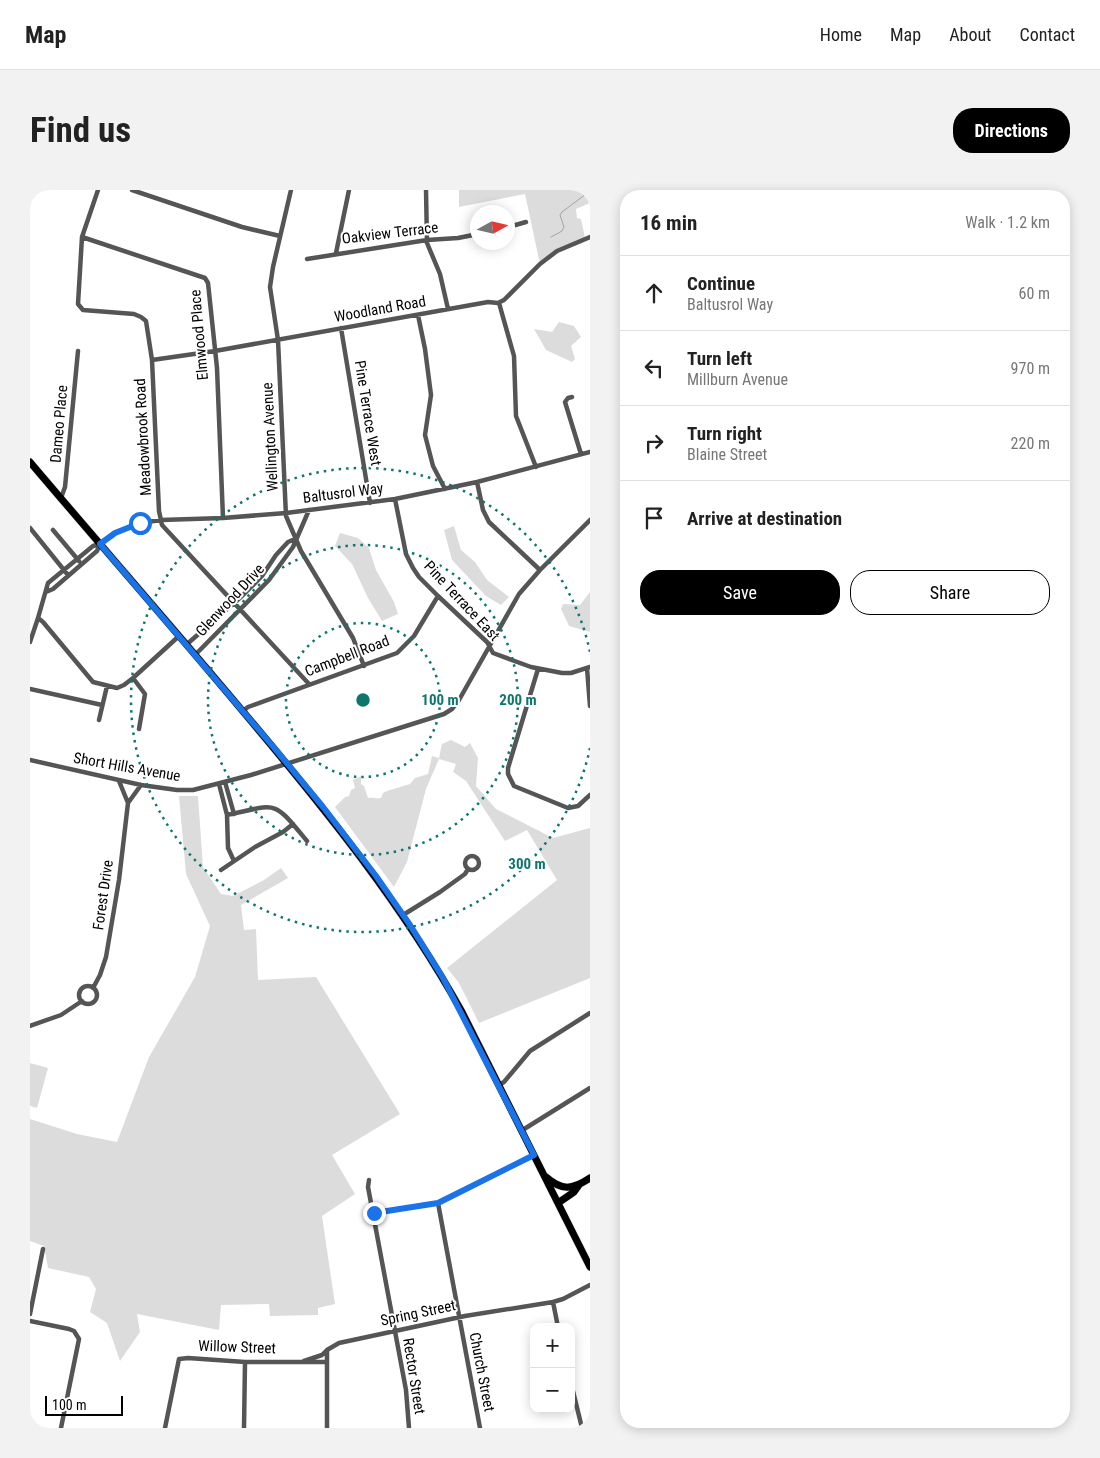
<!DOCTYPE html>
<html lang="en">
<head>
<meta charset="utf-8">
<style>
  body { margin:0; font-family:"Roboto Condensed",sans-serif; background:#f2f2f2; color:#222 }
  .controls { position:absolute; right:15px; bottom:15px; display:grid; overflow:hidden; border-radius:10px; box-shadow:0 2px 12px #0003 }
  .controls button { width:45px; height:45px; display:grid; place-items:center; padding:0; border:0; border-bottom:1px solid #e0e0e0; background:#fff; color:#222; font:25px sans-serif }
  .compass { position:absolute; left:440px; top:15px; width:45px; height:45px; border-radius:50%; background:#fff; box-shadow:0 2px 12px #0003; rotate:82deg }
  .scale { position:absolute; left:15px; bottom:12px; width:78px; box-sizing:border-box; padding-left:5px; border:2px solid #000; border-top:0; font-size:14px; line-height:18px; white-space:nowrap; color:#000; -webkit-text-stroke:4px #fff; paint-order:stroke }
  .stop { position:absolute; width:15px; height:15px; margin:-11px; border:4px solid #1a73e8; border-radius:50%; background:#fff }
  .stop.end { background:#1a73e8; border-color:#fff; box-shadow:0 1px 5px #0008 }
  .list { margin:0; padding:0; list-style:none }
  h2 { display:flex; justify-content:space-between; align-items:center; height:65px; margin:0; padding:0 20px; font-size:21px }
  h2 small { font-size:16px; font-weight:400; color:#767676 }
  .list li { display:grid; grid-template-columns:32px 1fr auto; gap:15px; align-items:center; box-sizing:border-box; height:75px; padding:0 20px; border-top:1px solid #e0e0e0 }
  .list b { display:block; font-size:19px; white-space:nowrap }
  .list p { margin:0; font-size:16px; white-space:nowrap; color:#767676 }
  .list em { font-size:16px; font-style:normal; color:#767676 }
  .actions { display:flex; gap:10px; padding:15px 20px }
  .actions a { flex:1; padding:11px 0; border:1px solid #000; border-radius:20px; text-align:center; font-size:18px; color:#000 }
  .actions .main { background:#000; color:#fff }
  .icon { flex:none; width:28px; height:28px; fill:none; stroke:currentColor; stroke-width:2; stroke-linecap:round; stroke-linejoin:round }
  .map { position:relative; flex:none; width:560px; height:1238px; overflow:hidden; border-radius:20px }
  header { display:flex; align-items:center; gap:30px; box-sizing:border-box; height:70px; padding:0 25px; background:#fff; border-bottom:1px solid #e0e0e0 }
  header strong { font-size:24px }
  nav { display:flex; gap:28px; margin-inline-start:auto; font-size:18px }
  .intro { display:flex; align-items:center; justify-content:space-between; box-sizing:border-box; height:120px; padding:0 30px }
  h1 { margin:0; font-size:35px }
  .button { padding:12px 22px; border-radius:20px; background:#000; color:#fff; font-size:18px; font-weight:700 }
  main { display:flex; gap:30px; padding:0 30px }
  aside { flex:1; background:#fff; border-radius:20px; box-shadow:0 2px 12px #0003 }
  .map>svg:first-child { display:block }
</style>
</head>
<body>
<header>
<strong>Map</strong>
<nav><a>Home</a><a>Map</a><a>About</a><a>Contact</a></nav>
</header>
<div class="intro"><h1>Find us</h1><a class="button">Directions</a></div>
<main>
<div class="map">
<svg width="560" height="1238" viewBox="0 0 560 1238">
  <rect width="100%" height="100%" fill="#fff"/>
  <path fill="#dcdcdc" d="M429,0H560V13L546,19L547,28L551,29L555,48L541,54L510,74L495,4L429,17Z
    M529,132L544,136L551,147L541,156L545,169L542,172L516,160L504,139L522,142Z
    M424,336L431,360L445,372L457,390L479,407L471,415L456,406L422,370L414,340Z
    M310,343L328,348L339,358L346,380L364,412L368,424L352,431L338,408L322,374L305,356Z
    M560,402V442L539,436L531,419L533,414L550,415Z
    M421,550L435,557L440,553L448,568L446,596L466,619L523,648L560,638V788L449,833L429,793L417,778L527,690L497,640L475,651L436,591L423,582L426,574L409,569L396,599L377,672L364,697L305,617L315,607L319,606L321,600L325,598L323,590L331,586V594L334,596L338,608C343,607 346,609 351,608L353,603L357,601L380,594L385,588L398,584L402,566L409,568L412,554Z
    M149,606H168L173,677L191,704L203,706L234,690L251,678L258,688L211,715L214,740L226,739L228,790L286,787L370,924L302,965L325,1004L292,1026L305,1114L288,1118V1125L240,1126L239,1114L191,1115L189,1140L107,1124L110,1142L90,1171L77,1133L60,1122L66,1099L59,1087L18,1078L14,1056L0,1051V929L47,944L87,952L119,867L165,787L180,736L156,684Z
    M0,873L18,878L7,918L0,916Z"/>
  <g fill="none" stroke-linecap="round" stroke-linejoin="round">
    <path stroke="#a3a3a3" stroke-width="1" d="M521,47L532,41L534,37L530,25L532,22L560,1"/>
    <g stroke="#dbdbdb" stroke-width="8">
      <path id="primary" d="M0,272C72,357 145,440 216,525C295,619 372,714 432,822L560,1077
        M516,987C532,1001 542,1000 560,988
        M528,1013L544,1002L549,995"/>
    </g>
    <path stroke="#555" stroke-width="4.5" d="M68,0L52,47L48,114L53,120L104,124L111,127L116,131L122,170L129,321L132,335L279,494
      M102,0L212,37L250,46
      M261,0L243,77L240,97L248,150L256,326L271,361L323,448L334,476
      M396,0L397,53L410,84L418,119
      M478,37L496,32
      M52,47L175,88L178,93L187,178L193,328
      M306,63L319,0
      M277,69L397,50L428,48L448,44
      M469,113L484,166L486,226L506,277
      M388,125L395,159L401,205L395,245L403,276L415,299
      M311,138L340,313
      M122,170L185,161L458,112L468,113L474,110L510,74L527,61L560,47
      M542,207L538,208L535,212L551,264
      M447,292L453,320L459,332L510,380
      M31,308L35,297L48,161
      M365,309L376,364L383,378L389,387L408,406L457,452L463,463L501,477L532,483H541L560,477
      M0,338L38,385
      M23,340L49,371
      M16,402L23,399L67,361L70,354
      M149,446L103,488L94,495L87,498L63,492L13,432L8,428L18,393L63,356L70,354L85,343L110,333L131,330L193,328L256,323L365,309L447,292L560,262
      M0,452L8,428
      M156,455L212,406L232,386L246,365L258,352L265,349
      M165,465L239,390L263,357L279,320
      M557,478L560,516
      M508,479L478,578V584L484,596L538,618L548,616L560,605
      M103,488L115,504L109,539
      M0,499L72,515
      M213,521L218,517L367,463L384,446L408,406
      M69,530L77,496
      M0,570L111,595L147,600H163L221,585L414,524L422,519L429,510L489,404L510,380L560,330
      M89,591L98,613
      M195,592L204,624
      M189,594L197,625L198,658L204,671
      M197,625C249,614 242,609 277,651
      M435 673a7 7 0 1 1 14 0a7 7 0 1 1-14 0Z
      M191,680L225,657L253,642L263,634
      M373,725L410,702L435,684L438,679
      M49 805a9 9 0 1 1 18 0a9 9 0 1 1-18 0Z
      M63,798L70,785L76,767L89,690L98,613L111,595
      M0,836L31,825L52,811
      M469,895L474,892L500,861L560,823
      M491,941L560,898
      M339,990L338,997L376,1200L379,1238
      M408,1013L450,1238
      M344,1023L408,1013L504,965
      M523,1112L528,1137
      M0,1124L13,1059
      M0,1131L39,1139L44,1141L49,1149L31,1238
      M274,1171L292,1165L297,1160
      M541,1193L552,1238
      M135,1238L149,1169L158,1168L215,1172H297
      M214,1238L215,1172
      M297,1238V1160L309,1153L435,1126L523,1112L533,1109L560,1095"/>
    <use href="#primary" stroke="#000" stroke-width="7"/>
  </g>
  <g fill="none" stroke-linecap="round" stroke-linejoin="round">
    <path stroke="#1a73e8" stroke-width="6" d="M110,333L85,343L70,354L246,560L293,617L346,686L380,735L413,788L504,965L408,1013L344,1023"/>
  </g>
  <g fill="none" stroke="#0f766e" stroke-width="2.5" stroke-dasharray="2.5 5">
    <circle cx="333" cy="510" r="77"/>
    <circle cx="333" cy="510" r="155"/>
    <path d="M560 558A232 232 0 1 1 560 462"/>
  </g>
  <g text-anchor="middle" stroke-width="4" stroke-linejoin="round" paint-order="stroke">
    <g font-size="15" fill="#000" stroke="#fff">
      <text transform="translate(360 43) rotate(-7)" y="5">Oakview Terrace</text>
      <text transform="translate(350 119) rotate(-10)" y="5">Woodland Road</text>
      <text transform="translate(169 145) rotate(-95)" y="5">Elmwood Place</text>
      <text transform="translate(338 223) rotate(81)" y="5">Pine Terrace West</text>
      <text transform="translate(29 234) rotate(-85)" y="5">Dameo Place</text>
      <text transform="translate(113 247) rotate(-93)" y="5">Meadowbrook Road</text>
      <text transform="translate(240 247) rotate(-93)" y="5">Wellington Avenue</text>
      <text transform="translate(313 303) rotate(-7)" y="5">Baltusrol Way</text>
      <text transform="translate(200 410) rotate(-47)" y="5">Glenwood Drive</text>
      <text transform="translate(432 411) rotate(47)" y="5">Pine Terrace East</text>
      <text transform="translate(317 466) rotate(-21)" y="5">Campbell Road</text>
      <text transform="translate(97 577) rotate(10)" y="5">Short Hills Avenue</text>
      <text transform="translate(73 705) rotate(-82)" y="5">Forest Drive</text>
      <text transform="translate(388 1123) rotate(-12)" y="5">Spring Street</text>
      <text transform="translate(207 1157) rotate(2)" y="5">Willow Street</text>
      <text transform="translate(452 1182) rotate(79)" y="5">Church Street</text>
      <text transform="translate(384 1186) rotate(81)" y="5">Rector Street</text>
    </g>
  </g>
  <circle cx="333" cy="510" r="8" fill="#0f766e" stroke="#fff" stroke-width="2.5"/>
  <g font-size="15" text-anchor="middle" font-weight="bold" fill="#0f766e" stroke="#fff" stroke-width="4" stroke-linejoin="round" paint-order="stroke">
    <text x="410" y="515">100 m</text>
    <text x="488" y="515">200 m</text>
    <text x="497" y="679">300 m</text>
  </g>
</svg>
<div class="controls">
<button>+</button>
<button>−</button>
</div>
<svg class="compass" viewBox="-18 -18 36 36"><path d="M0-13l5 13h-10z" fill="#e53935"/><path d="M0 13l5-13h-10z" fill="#767676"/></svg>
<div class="scale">100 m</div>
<div class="stop" style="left:110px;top:333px"></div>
<div class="stop end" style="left:344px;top:1023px"></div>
</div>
<aside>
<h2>16 min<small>Walk · 1.2 km</small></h2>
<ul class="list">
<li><svg class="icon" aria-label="ahead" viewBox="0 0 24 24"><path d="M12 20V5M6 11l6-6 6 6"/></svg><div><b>Continue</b><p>Baltusrol Way</p></div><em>60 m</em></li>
<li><svg class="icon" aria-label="left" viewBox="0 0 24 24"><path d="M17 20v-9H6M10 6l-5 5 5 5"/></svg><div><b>Turn left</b><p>Millburn Avenue</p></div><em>970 m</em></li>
<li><svg class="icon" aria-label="right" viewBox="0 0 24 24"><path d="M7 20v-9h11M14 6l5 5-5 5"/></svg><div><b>Turn right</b><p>Blaine Street</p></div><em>220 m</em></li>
<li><svg class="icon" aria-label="arrive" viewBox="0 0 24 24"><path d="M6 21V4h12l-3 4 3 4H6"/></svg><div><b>Arrive at destination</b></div></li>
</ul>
<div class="actions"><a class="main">Save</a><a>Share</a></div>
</aside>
</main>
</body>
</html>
